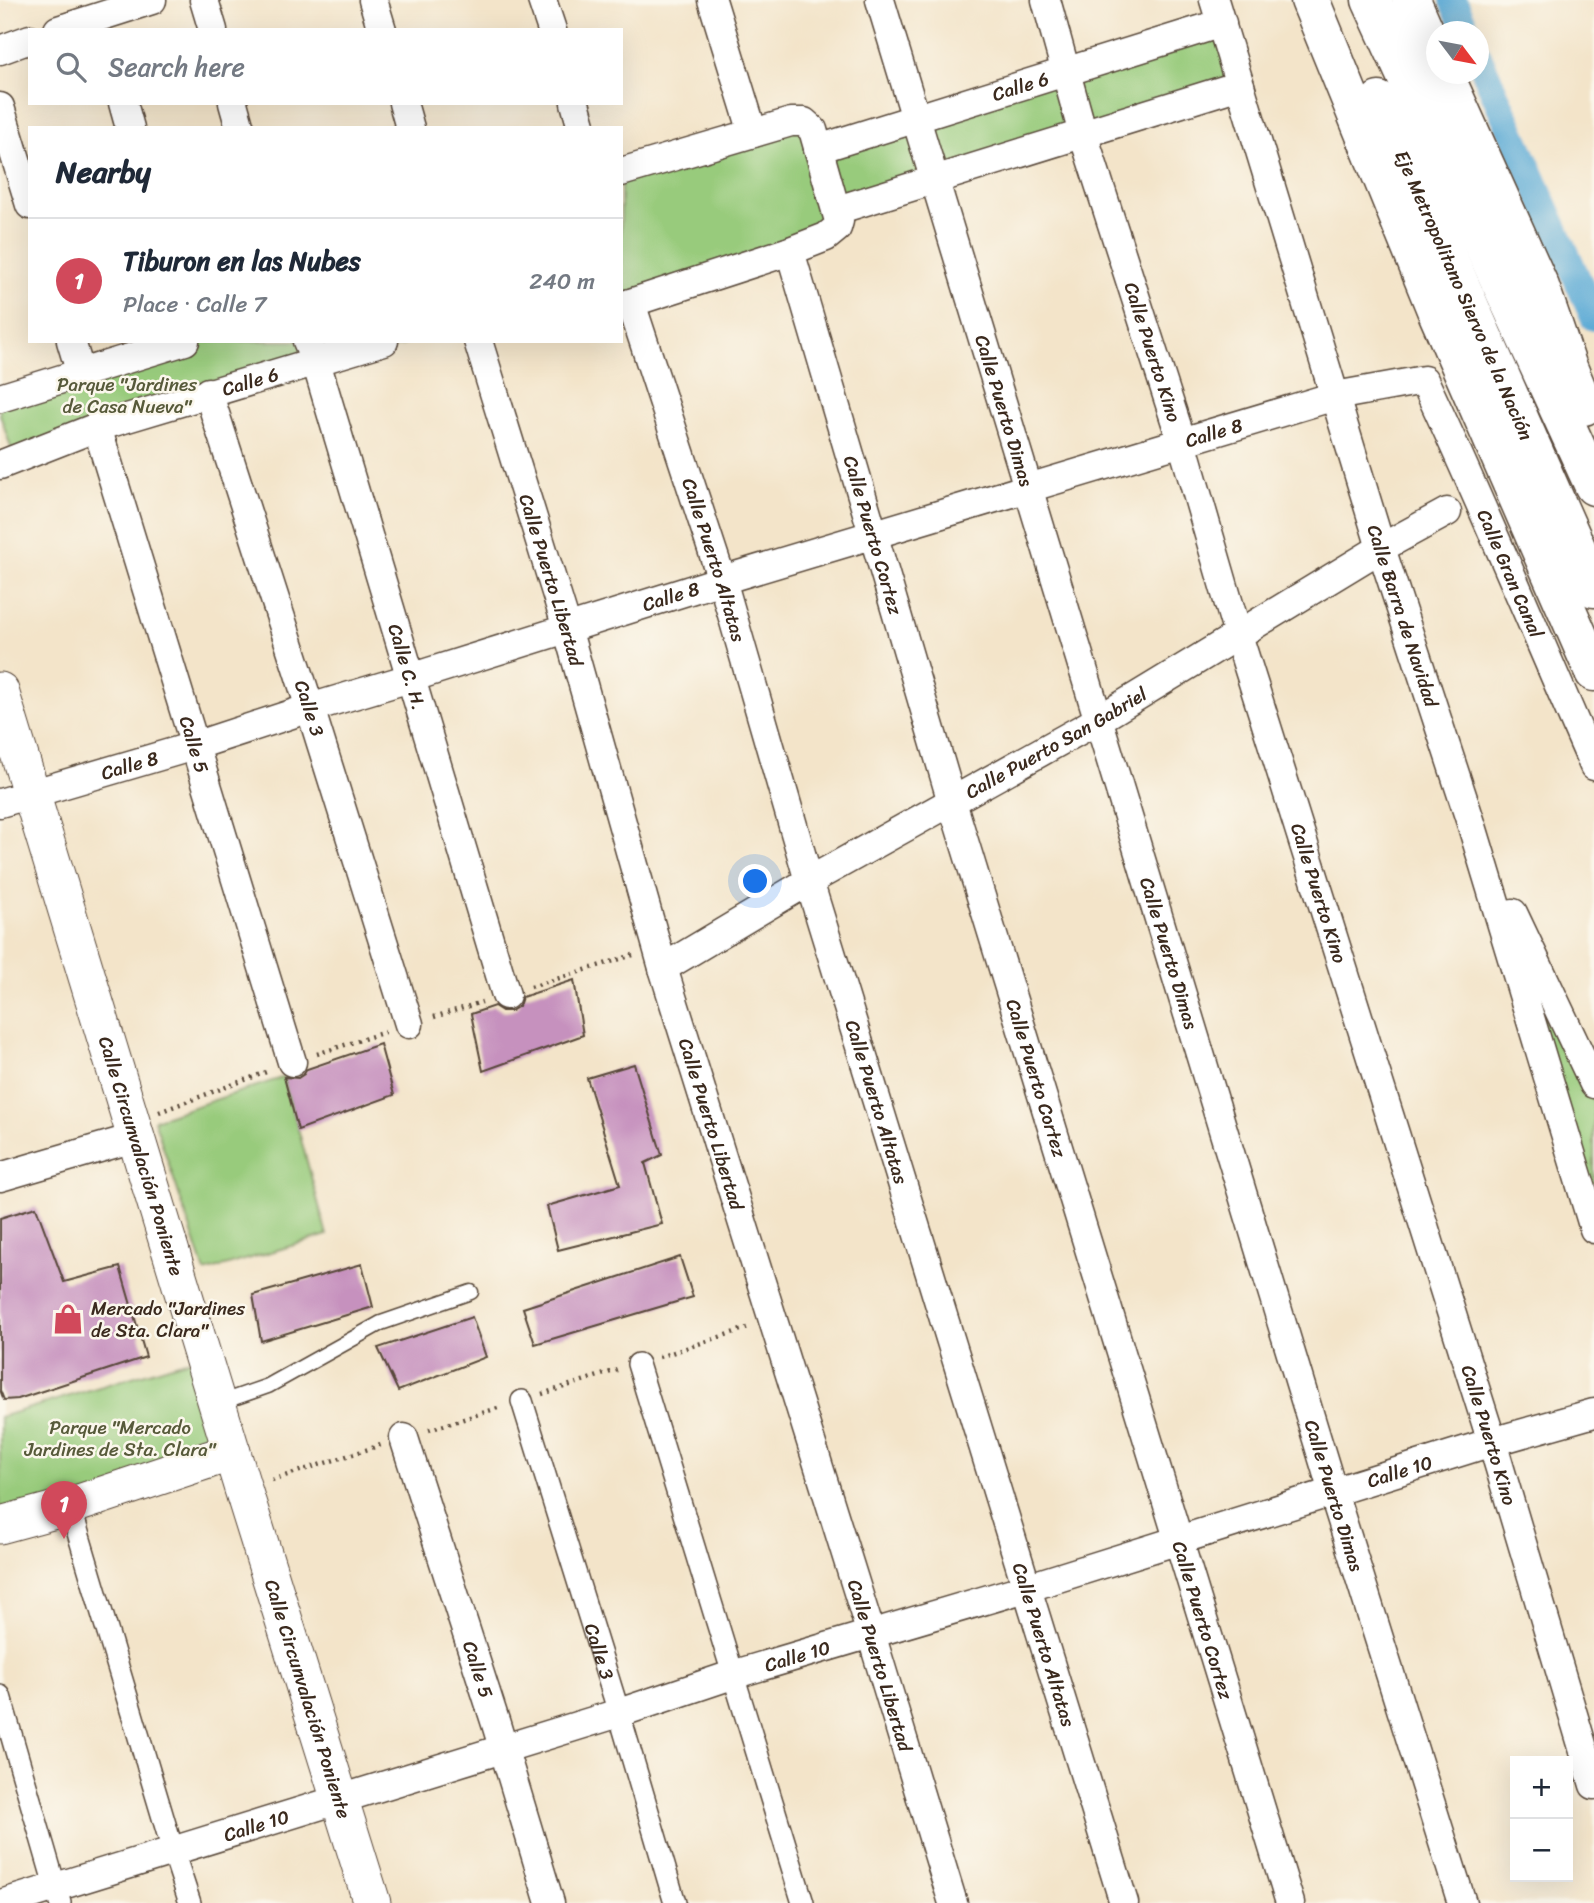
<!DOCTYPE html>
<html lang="en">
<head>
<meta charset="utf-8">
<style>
  body { margin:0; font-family:Sriracha,sans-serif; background:#f2f2f3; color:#1f2937 }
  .controls { position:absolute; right:21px; bottom:21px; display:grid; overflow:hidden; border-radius:0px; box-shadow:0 7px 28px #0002 }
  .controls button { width:63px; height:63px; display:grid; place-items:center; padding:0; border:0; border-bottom:2px solid #e0e1e3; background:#fff; color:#1f2937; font:35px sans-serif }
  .compass { position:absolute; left:1426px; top:21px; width:63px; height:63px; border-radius:50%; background:#fff; box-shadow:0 7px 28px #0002; rotate:122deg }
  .you { position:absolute; left:756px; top:882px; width:24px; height:24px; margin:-18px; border:5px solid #fff; border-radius:50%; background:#1a73e8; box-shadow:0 0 0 10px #1a73e833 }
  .badge { display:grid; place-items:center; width:46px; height:46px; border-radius:50%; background:#d1495b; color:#fff; font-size:23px; font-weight:700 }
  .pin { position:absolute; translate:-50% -58px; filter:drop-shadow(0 2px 4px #0008) }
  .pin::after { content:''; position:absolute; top:37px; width:24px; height:21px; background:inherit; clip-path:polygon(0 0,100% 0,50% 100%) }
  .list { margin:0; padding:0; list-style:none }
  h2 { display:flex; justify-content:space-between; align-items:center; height:91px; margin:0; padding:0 28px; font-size:30px }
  h2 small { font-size:23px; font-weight:400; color:#747a83 }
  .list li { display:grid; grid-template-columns:46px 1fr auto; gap:21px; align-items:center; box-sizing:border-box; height:126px; padding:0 28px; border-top:2px solid #e0e1e3 }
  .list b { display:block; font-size:26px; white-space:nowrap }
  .list p { margin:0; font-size:23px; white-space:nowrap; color:#747a83 }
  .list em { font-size:23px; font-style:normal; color:#747a83 }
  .icon { flex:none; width:38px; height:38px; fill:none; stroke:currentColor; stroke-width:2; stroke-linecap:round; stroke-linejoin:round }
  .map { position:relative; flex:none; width:1594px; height:1903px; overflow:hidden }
  .search { position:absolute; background:#fff; box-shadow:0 7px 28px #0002; left:28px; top:28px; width:595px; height:77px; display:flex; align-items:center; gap:18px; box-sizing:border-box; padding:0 24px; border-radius:0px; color:#747a83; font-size:26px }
  .panel { position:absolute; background:#fff; box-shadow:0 7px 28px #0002; left:28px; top:126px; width:595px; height:217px; border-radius:0px }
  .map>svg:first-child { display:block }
</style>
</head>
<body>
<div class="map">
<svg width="1594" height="1903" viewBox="0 0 1594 1903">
  <rect width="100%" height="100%" fill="#fbf7ec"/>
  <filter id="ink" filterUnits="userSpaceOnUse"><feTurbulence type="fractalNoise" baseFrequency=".0143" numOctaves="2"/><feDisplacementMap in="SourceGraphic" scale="14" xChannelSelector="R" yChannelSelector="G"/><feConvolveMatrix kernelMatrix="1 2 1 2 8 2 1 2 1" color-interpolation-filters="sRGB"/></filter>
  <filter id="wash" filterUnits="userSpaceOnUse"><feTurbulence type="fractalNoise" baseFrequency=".00686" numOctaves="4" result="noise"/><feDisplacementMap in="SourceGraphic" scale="28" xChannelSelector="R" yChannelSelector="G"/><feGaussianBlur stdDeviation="1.57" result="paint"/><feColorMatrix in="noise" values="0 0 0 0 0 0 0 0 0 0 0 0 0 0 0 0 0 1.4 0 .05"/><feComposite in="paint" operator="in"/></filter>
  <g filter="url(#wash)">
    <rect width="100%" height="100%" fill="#f3e4c9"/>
    <path fill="#98cb7b" stroke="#6a7a4c" stroke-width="2" d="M1216,27L1237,85L836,209L841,230L621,301V172L812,112L821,147Z
      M184,341H415L306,377L15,460L0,414V399Z
      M1549,1007L1594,1102V1209L1533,1013Z
      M284,1077L327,1235L205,1272L154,1120Z
      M192,1359L225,1463L0,1530V1417Z"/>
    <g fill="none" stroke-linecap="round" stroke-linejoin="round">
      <path stroke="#5caad5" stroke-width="28" d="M1453,0L1467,32
        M1478,56L1594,317"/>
    </g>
    <g id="blocks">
      <path fill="#c691be" d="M574,980L583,1035L483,1071L471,1014L494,1006L502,1011H511L519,1006L522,997Z
        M380,1044L394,1095L298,1130L284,1077L298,1078L304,1074L307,1069Z
        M634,1064L662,1155L645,1163L662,1224L558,1250L547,1206L620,1185L587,1078Z
        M36,1207L64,1282L120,1267L146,1357L18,1399L4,1400L0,1390V1218Z
        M680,1257L693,1297L535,1344L523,1308Z
        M362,1264L373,1307L261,1341L253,1295Z
        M472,1317L486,1357L398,1391L378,1348Z"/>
    </g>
  </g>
  <g filter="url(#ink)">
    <use href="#blocks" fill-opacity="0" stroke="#574638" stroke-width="2"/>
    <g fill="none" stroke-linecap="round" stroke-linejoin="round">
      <g stroke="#574638" stroke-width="17">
        <path id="service" d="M219,1403L268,1386L381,1323L471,1292"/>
      </g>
      <g stroke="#574638" stroke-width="24">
        <g id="pedestrian">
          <path d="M638,1364L803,1903"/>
          <path id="s1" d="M522,1401L619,1713L675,1903"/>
          <path d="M70,1506L173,1851L190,1903"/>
          <path d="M0,1696L60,1903"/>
        </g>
      </g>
      <g stroke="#574638" stroke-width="31">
        <g id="minor">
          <path d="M204,0L213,30"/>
          <path d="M373,0L382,30"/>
          <path d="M542,0L552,30"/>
          <path d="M712,0L753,133"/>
          <path id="s2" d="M880,0L1333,1492L1462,1903"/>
          <path id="s3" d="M1046,0L1083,134L1182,442L1238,635L1492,1442L1594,1785"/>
          <path id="s4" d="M1214,0L1381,548L1472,826L1594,1229"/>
          <path d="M58,30L152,0"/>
          <path d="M0,50L30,39"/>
          <path d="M123,103L130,128"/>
          <path d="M233,103L240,128"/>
          <path d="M403,103L410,128"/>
          <path d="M575,103L582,128"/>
          <path d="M0,107L30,205"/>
          <path id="s5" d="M818,149L1222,23"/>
          <path d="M621,172L791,122H804L813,130L839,221L837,228L826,237L790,251L621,306"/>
          <path d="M837,210L1240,85"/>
          <path id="s6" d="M790,251L952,802L1290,1903"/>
          <path id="s7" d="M631,303L722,580L809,881L1124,1903"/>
          <path d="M71,341L81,374"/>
          <path id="s8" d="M307,341L316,362L506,995"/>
          <path id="s9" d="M478,341L567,628L663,968L871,1634L953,1903"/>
          <path id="s10" d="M208,392L310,708L409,1024"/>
          <path d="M0,398L185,341"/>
          <path id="s11" d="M97,427L292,1062"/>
          <path id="s12" d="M0,465L97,427L384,341"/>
          <path id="s13" d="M0,803L194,746L310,708L410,678L722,580L1335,396L1424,380C1484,507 1537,637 1594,766"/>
          <path d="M1513,913L1594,1084"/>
          <path id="s14" d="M663,968L809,881L1098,720L1381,548L1447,512"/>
          <path d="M0,1177L137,1137"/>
          <path id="s15" d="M404,1438L496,1724L550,1903"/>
          <path id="s16" d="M4,1903L619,1713L732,1675L1026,1588L1492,1442L1594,1413"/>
        </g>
      </g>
      <g stroke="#574638" stroke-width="39">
        <g id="tertiary">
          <path id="s17" d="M0,691L243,1489L372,1903"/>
          <path d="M0,1525L70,1506L232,1452"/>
        </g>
      </g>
      <g stroke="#574638" stroke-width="41">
        <g id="motorway">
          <path d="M1310,0L1437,312L1594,672"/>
          <path d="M1371,0L1594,486"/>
          <path d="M1411,0L1436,57"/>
          <path d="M1444,74L1540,287L1567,365L1584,406"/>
          <path id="s18" d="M1379,101L1594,588"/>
        </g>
      </g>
      <path stroke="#574638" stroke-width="4.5" stroke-dasharray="2 5" stroke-linecap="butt" d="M531,987L633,955
        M434,1017L482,1002
        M317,1054L385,1032
        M159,1112L269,1071
        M659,1357L747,1328
        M542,1394L617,1370
        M429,1430L501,1407
        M272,1480L381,1445"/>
      <use href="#service" stroke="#fff" stroke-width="14"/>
      <use href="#pedestrian" stroke="#fff" stroke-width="21"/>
      <use href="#minor" stroke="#fff" stroke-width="28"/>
      <use href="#tertiary" stroke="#fff" stroke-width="37"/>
      <use href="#motorway" stroke="#fff" stroke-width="38"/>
    </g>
  </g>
  <defs>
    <g id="shop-bare" transform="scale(2.415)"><path d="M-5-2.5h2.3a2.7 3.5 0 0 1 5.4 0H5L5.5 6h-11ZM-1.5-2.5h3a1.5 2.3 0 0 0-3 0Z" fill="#d1495b" stroke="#fbf7ec" stroke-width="2.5" paint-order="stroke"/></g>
  </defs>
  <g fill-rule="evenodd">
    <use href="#shop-bare" x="68" y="1319"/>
  </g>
  <g text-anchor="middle" stroke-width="5" stroke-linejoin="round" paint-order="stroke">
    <g font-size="19" fill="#3b2a1e" stroke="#fbf7ec">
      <text dy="7" stroke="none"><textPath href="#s5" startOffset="212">Calle 6</textPath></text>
      <text dy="7" stroke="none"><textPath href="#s18" startOffset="212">Eje Metropolitano Siervo de la Nación</textPath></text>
      <text dy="7" stroke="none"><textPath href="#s3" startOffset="368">Calle Puerto Kino</textPath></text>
      <text dy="7" stroke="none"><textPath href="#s12" startOffset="264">Calle 6</textPath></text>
      <text dy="7" stroke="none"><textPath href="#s2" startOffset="429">Calle Puerto Dimas</textPath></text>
      <text dy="7" stroke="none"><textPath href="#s13" startOffset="1269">Calle 8</textPath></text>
      <text dy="7" stroke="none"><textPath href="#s6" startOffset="296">Calle Puerto Cortez</textPath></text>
      <text dy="7" stroke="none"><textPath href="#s7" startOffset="270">Calle Puerto Altatas</textPath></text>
      <text dy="7" stroke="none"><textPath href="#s13" startOffset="1698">Calle Gran Canal</textPath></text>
      <text dy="7" stroke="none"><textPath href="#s9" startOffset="250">Calle Puerto Libertad</textPath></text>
      <text dy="7" stroke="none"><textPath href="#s13" startOffset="702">Calle 8</textPath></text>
      <text dy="7" stroke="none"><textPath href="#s4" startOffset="644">Calle Barra de Navidad</textPath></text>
      <text dy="7" stroke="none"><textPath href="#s8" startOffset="341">Calle C. H.</textPath></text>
      <text dy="7" stroke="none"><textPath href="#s10" startOffset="332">Calle 3</textPath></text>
      <text dy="7" stroke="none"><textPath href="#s14" startOffset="453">Calle Puerto San Gabriel</textPath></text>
      <text dy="7" stroke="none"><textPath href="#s11" startOffset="332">Calle 5</textPath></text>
      <text dy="7" stroke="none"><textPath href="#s13" startOffset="135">Calle 8</textPath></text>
      <text dy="7" stroke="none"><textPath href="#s3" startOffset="934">Calle Puerto Kino</textPath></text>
      <text dy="7" stroke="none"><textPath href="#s2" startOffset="996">Calle Puerto Dimas</textPath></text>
      <text dy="7" stroke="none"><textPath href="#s6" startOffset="863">Calle Puerto Cortez</textPath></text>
      <text dy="7" stroke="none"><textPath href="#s7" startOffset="836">Calle Puerto Altatas</textPath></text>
      <text dy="7" stroke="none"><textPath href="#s9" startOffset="817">Calle Puerto Libertad</textPath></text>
      <text dy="7" stroke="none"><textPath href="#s17" startOffset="486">Calle Circunvalación Poniente</textPath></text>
      <text dy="7" stroke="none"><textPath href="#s3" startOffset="1502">Calle Puerto Kino</textPath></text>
      <text dy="7" stroke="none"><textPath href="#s16" startOffset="1461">Calle 10</textPath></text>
      <text dy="7" stroke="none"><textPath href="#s2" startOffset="1563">Calle Puerto Dimas</textPath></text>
      <text dy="7" stroke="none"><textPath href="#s6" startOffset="1430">Calle Puerto Cortez</textPath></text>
      <text dy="7" stroke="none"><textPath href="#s7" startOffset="1404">Calle Puerto Altatas</textPath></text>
      <text dy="7" stroke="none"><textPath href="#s1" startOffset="262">Calle 3</textPath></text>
      <text dy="7" stroke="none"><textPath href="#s16" startOffset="831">Calle 10</textPath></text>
      <text dy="7" stroke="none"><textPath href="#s9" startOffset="1384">Calle Puerto Libertad</textPath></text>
      <text dy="7" stroke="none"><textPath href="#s15" startOffset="243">Calle 5</textPath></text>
      <text dy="7" stroke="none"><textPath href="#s17" startOffset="1054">Calle Circunvalación Poniente</textPath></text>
      <text dy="7" stroke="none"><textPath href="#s16" startOffset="264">Calle 10</textPath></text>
    </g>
    <g font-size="19" fill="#575a3a" stroke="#fbf7ec">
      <text x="127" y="391">Parque "Jardines<tspan x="127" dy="22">de Casa Nueva"</tspan></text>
      <text x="120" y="1434">Parque "Mercado<tspan x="120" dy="22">Jardines de Sta. Clara"</tspan></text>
    </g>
    <g font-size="19" fill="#3b2a1e" stroke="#fbf7ec" text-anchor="start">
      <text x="91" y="1315">Mercado "Jardines<tspan x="91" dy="22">de Sta. Clara"</tspan></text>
    </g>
  </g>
</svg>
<div class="controls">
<button>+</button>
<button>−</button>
</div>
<svg class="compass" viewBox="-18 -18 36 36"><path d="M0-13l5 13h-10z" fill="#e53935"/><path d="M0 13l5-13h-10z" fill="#747a83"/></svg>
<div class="you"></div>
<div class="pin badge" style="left:64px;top:1539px">1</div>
<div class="search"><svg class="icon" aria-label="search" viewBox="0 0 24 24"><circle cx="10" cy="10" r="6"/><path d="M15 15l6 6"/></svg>Search here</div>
<section class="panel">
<h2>Nearby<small></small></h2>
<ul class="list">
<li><span class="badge">1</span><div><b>Tiburon en las Nubes</b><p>Place · Calle 7</p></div><em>240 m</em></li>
</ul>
</section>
</div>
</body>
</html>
